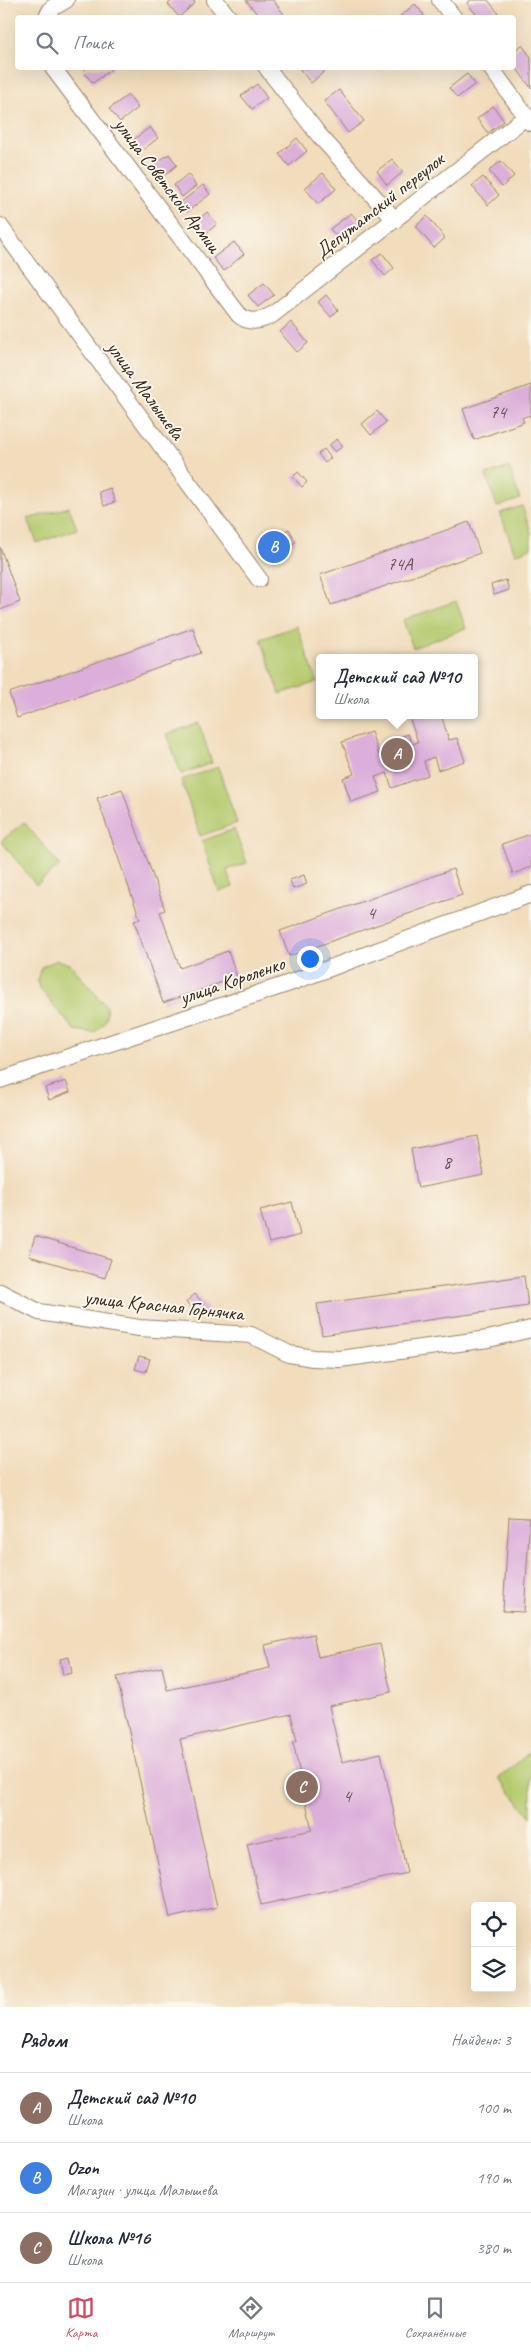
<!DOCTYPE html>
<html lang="ru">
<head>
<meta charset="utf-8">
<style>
  body { margin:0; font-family:Caveat,sans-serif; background:#f2f2f3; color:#1f2937 }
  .controls { position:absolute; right:15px; bottom:15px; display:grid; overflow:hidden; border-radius:5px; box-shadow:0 5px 20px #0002 }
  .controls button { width:45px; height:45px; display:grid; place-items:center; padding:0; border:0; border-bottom:1px solid #e0e1e3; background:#fff; color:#1f2937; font:25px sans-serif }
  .you { position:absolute; left:309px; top:958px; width:18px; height:18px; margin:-12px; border:4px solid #fff; border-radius:50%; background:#1a73e8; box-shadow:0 0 0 8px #1a73e833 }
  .badge { display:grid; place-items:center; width:32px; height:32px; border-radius:50%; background:#d1495b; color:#fff; font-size:16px; font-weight:700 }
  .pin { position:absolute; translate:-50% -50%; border:2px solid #fff; box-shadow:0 1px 5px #0006 }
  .popup { position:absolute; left:316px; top:654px; width:162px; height:65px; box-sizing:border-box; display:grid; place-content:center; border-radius:5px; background:#fff; filter:drop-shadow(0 1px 4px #0005); font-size:16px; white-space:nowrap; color:#747a83 }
  .popup b { font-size:19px; color:#1f2937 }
  .popup::after { content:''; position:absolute; left:50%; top:100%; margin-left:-10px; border:10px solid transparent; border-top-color:#fff }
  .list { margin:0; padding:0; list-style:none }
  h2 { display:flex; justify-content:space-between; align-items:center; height:65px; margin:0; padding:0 20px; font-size:21px }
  h2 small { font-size:16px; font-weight:400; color:#747a83 }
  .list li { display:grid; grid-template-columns:32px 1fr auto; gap:15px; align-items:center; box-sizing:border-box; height:70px; padding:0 20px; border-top:1px solid #e0e1e3 }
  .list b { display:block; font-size:19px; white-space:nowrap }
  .list p { margin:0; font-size:16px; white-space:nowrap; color:#747a83 }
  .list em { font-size:16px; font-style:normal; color:#747a83 }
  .icon { flex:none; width:28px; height:28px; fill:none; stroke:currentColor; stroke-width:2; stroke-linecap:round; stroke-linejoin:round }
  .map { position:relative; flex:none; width:531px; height:2007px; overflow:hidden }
  .search { position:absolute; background:#fff; box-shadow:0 5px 20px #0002; left:15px; right:15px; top:15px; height:55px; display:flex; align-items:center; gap:12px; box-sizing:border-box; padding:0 18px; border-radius:5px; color:#747a83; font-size:19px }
  .sheet { height:275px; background:#fff }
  nav { display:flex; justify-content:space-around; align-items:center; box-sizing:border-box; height:70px; border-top:1px solid #e0e1e3; background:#fff; font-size:14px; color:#747a83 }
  nav a { display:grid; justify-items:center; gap:2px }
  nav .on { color:#d1495b }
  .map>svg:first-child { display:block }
</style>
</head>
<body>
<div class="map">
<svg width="531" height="2007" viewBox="0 0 531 2007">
  <rect width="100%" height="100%" fill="#fbf7ec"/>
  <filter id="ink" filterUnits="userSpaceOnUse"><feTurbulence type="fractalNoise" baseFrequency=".02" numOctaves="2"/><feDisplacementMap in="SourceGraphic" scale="10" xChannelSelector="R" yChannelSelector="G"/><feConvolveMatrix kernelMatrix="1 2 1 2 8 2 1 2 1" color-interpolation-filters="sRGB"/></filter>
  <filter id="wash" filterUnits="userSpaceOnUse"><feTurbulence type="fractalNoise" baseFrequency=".0096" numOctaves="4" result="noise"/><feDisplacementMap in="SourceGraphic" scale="20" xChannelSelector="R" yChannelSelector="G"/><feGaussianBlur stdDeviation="1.12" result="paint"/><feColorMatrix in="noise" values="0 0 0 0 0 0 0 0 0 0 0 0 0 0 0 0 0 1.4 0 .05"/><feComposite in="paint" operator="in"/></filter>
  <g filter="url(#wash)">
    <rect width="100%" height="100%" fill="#f1dcbb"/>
    <path fill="#b5ca6e" stroke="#787a46" d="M509,467L520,499L497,507L486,475Z
      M522,506L531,532V548L515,554L500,513Z
      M69,507L77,529L37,543L28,519Z
      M456,601L466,628L413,648L403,620Z
      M297,626L317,682L280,694L261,639Z
      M199,723L212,763L181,774L167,734Z
      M218,767L237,823L200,836L181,780Z
      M24,822L60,866L36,885L1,841Z
      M234,829L247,863L227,870L233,887L219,892L202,841Z
      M57,960L70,964L106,1006C108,1019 104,1026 93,1033L74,1030L39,988L37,981L41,967Z
      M531,1751V1817L499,1778Z"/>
    <g id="blocks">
      <path fill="#dcaeda" d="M173,0H193L195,3L179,17L168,4Z
        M246,0H273L286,17L260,18Z
        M471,0H488L502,18H479L467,3Z
        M415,4L424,15L420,18H398Z
        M522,45L531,57V88L514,65V51Z
        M87,68H113L93,83L83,71Z
        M299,68H322L325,71L311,83Z
        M467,74L475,84L457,98L449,88Z
        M257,84L267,98L252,109L241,96Z
        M339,90L364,121L348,133L324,101Z
        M128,95L138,108L120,122L109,109Z
        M493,106L504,121L488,133L477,119Z
        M150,127L158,138L140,152L132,141Z
        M297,138L307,151L289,166L279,154Z
        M169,154L177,165L161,178L152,166Z
        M392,159L403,172L387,185L377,171Z
        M501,161L514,176L502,187L489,171Z
        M323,173L336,189L318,204L305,188Z
        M188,174L196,186L182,197L174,185Z
        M483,177L499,195L488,205L472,186Z
        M203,185L210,194L187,212L180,203Z
        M207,212L217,224L204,235L194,223Z
        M351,213L362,226L341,242L330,229Z
        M427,216L445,238L434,248L416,226Z
        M234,242L244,254L224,271L213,258Z
        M382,253L394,268L385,276L372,260Z
        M264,283L274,295L258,307L248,295Z
        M326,295L338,310L331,317L318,302Z
        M291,322L308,343L297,352L280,332Z
        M531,385V419L529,415L522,418L524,422L474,440L463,409Z
        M377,411L386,422L371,435L362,424Z
        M337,439L343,446L335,452L329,445Z
        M324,449L331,458L325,463L318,454Z
        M298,472L307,482L302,487L293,477Z
        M110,488L115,502L104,506L99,492Z
        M469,522L480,553L331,605L320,575Z
        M289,529L296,542L270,555L263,542Z
        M0,547L20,602L0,610Z
        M506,580L509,590L494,595L491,585Z
        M193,628L201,653L17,718L9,693Z
        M416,715H441L449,740L457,738L465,761L438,770L434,757L424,761L428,775L392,788L387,773L375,777L381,792L351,802L343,778L354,774L342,742L371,732L379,755L386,753L383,743L408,734L412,744L418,742L409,717Z
        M122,789L165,910L160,912L180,968L228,951L237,977L163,1003L134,921L140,919L97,798Z
        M531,834V867L513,874L502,844Z
        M453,869L462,895L289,956L280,931Z
        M304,875L307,884L293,889L290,880Z
        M66,1081L70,1092L49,1100L45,1088Z
        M477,1136L484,1175L418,1188L411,1149Z
        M292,1202L300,1235L269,1243L260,1210Z
        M35,1236L111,1259L105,1278L29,1256Z
        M524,1276L528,1306L322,1335L317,1304Z
        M195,1294L208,1309L199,1317L186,1302Z
        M139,1356L150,1359L146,1372L135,1369Z
        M509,1517L530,1518L524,1612L503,1611Z
        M313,1634L318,1657L380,1644L391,1692L329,1706L342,1762L381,1753L407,1873L261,1905L247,1844L312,1830L293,1742L297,1741L291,1714L180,1739L217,1907L170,1918L117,1677L162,1667L167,1690L270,1668L265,1645Z
        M69,1657L72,1673L63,1675L60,1659Z"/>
    </g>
  </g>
  <g filter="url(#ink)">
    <use href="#blocks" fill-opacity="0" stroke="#96836c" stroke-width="1"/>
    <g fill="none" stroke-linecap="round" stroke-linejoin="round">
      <g stroke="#96836c" stroke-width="18">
        <path id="minor" d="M215,0L229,18
          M440,0L454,18
          M46,18L52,8L66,0
          M53,68L239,315C250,324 260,321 272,315L527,116
          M267,68L319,135L395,220
          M491,68L531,123
          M0,226L259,579
          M0,1080L284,985L531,894
          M0,1292L39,1312L139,1328L251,1335L289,1354L313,1358L340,1359L488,1339L531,1329"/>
      </g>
      <use href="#minor" stroke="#fff" stroke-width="16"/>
    </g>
  </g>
  <g text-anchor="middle" stroke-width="4" stroke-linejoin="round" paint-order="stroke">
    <g font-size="18" fill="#634b4d">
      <text x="498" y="418">74</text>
      <text x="400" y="570">74А</text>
      <text x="371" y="919">4</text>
      <text x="447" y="1168">8</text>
      <text x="347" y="1802">4</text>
    </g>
    <g font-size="20" fill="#3b2a1e" stroke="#fbf7ec">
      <text transform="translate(168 185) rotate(53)" y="7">улица Советской Армии</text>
      <text transform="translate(379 205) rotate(-38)" y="7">Депутатский переулок</text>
      <text transform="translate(146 390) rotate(54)" y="7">улица Малышева</text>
      <text transform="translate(232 980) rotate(-19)" y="7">улица Короленко</text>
      <text transform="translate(164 1305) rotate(6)" y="7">улица Красная Горнячка</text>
    </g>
  </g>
</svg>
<div class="controls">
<button><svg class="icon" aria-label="locate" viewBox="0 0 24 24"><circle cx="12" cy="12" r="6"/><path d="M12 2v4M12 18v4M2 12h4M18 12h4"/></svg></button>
<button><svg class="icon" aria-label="layers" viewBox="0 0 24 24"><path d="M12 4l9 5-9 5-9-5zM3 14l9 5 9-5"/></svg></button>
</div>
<div class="you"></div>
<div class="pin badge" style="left:397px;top:754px;background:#8d6e63">A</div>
<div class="popup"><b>Детский сад №10</b>Школа</div>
<div class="pin badge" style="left:274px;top:547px;background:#3f7fe0">B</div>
<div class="pin badge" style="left:302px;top:1787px;background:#8d6e63">C</div>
<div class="search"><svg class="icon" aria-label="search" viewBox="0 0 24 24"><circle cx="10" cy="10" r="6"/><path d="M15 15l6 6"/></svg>Поиск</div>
</div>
<section class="sheet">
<h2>Рядом<small>Найдено: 3</small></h2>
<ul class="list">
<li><span class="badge" style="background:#8d6e63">A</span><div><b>Детский сад №10</b><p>Школа</p></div><em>100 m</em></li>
<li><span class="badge" style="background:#3f7fe0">B</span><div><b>Ozon</b><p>Магазин · улица Малышева</p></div><em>190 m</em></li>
<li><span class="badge" style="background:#8d6e63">C</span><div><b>Школа №16</b><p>Школа</p></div><em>380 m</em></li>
</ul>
</section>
<nav>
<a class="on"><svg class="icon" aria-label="map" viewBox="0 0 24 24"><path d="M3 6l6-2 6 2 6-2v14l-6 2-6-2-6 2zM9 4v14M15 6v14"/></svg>Карта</a>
<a><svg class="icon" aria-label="directions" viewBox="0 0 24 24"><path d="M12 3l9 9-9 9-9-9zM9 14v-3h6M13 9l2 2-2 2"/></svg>Маршрут</a>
<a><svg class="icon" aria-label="saved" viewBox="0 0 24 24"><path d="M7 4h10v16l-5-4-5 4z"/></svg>Сохранённые</a>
</nav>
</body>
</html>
